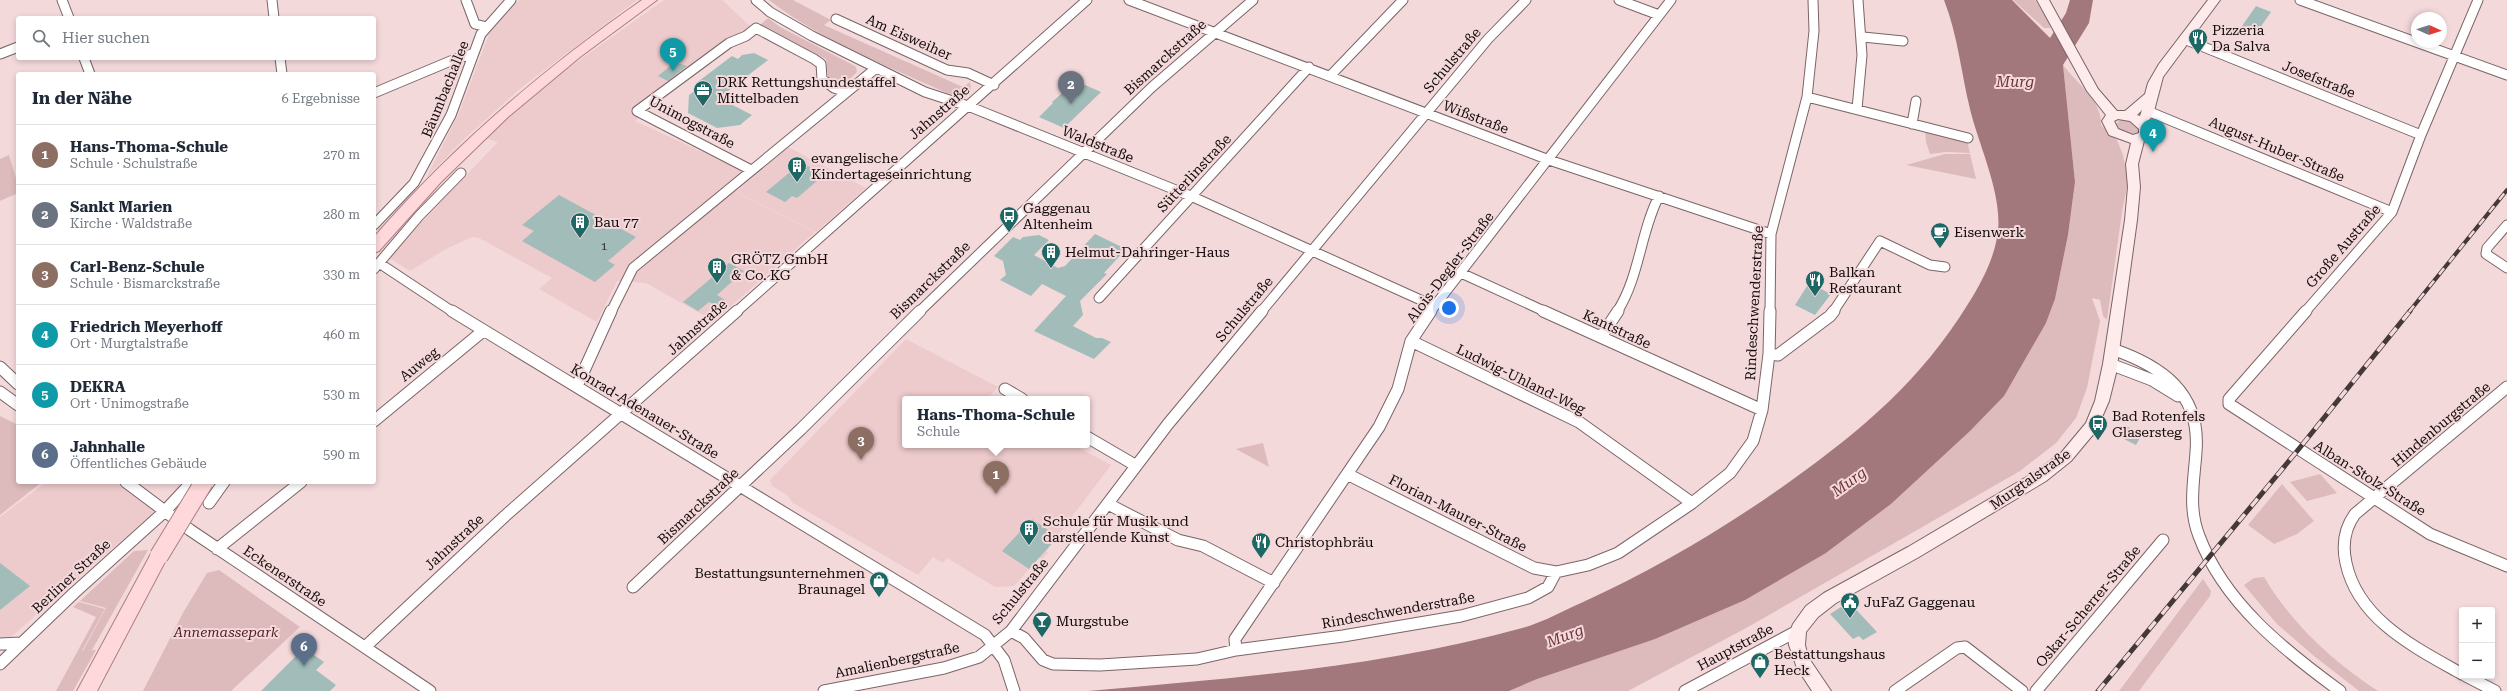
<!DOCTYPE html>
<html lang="de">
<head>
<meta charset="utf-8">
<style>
  body { margin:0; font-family:"Roboto Serif",serif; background:#f2f2f3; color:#1f2937 }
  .controls { position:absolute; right:12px; bottom:12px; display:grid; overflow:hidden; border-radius:4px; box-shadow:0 2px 6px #0003 }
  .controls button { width:36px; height:36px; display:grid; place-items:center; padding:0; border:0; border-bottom:1px solid #e0e1e3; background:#fff; color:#1f2937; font:20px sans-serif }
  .compass { position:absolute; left:2411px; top:12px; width:36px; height:36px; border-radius:50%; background:#fff; box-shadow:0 2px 6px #0003; rotate:93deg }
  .you { position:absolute; left:1449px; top:308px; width:14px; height:14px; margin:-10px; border:3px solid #fff; border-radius:50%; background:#1a73e8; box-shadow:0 0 0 6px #1a73e833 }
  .badge { display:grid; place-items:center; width:26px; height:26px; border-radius:50%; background:#1d6864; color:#fff; font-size:13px; font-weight:700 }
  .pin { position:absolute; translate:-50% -33px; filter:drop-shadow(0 1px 2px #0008) }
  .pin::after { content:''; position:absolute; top:21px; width:14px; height:12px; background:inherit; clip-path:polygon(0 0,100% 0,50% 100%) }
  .popup { position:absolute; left:902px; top:396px; width:188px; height:52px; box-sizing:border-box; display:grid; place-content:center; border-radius:4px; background:#fff; filter:drop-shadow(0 1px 3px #0005); font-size:13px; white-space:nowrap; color:#747a83 }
  .popup b { font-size:15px; color:#1f2937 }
  .popup::after { content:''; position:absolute; left:50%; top:100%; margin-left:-8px; border:8px solid transparent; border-top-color:#fff }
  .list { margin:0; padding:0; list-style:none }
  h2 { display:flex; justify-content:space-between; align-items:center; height:52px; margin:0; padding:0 16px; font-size:17px }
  h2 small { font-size:13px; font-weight:400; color:#747a83 }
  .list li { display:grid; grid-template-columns:26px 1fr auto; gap:12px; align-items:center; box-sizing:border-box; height:60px; padding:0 16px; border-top:1px solid #e0e1e3 }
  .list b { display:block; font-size:15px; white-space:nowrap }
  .list p { margin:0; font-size:13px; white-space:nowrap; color:#747a83 }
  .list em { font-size:13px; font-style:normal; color:#747a83 }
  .icon { flex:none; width:22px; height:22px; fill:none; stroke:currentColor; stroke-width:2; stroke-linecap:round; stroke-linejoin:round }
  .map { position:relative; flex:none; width:2507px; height:691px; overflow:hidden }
  .search { position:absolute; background:#fff; box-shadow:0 2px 6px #0003; left:16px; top:16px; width:360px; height:44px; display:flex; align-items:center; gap:10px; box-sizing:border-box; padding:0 14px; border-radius:4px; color:#747a83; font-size:15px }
  .panel { position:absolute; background:#fff; box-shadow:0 2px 6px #0003; left:16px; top:72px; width:360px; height:412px; border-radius:4px }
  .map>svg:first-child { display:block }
</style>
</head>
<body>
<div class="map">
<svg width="2507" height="691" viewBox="0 0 2507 691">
  <rect width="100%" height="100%" fill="#f4d9db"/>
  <path fill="#edcacc" d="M520,0H637L522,87L464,139L426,178L459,113L490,32L511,7Z
    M664,0H722L751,27L635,121L748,173L729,189L815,232L714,321L646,283L617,281L597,322L539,289L552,278L479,238L472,237L446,249L410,271L388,257L498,142L485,138L539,89Z
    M788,147L866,188L816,232L736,192Z
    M906,339L998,387L989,397L991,399H905V445H1073L1111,465L1046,551L1048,553L1042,559L1039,558L1014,586L995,587L947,558L943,563L933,557L918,575L793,503L787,495L772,486L770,480Z
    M46,482H117L155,511L11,637L0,638V517Z"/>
  <path fill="#ddbbbd" d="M769,0H793L831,20L824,25L963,87L970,82L971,89L969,94L960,97L947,93C887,66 822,41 769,0Z
    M2013,0H2035L2051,25L2050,28H2044Z
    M768,18L780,27L853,65L856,67L857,72L844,85L838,84L828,78L826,59L759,26Z
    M2063,65C2077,84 2102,100 2101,125L2117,140L2123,155L2128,182L2122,212L2107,320L2103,316L2100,300L2092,298L2100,321L2087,388L2076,418L2056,443L2020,471L1748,627L1628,691H1509L1826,553L1891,504L1969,432L2046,323L2055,299L2068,235L2075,182Z
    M2120,120L2131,121L2138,128V132C2130,136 2119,132 2115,125Z
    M1925,130L1967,140L1970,153L1946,152L1930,154L1926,142Z
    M1945,154H1970L1976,179L1906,165Z
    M9,155L18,185V193L0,201V159Z
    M0,416L18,425V482H42L0,515Z
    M1263,443L1269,467L1236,449Z
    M2320,474L2337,493L2307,501L2290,482Z
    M2282,484L2314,521L2297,534L2274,544L2248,525Z
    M148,550L92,650L83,651L106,608L80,601L134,551Z
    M219,570L300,627L231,691H143L184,611L207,573Z
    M2264,577C2292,624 2332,661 2378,691H2359L2314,656L2277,624L2244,585L2254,578Z
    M2203,579L2211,591L2210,596L2139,691H2119Z
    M79,602L105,609L82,651L96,650L73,691H56L96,617L73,607Z"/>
  <path fill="#a2787c" d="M1944,0H2012L2050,38L2066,13L2070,0H2093L2089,23L2063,65L2075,182L2068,235L2055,299L2046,323L2004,396L1969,432L1891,504L1826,553L1745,600L1655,639L1537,679L1509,691H1088C1235,678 1384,667 1526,627C1545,621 1563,611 1581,603C1656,569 1725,528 1792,480C1863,429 1921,380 1968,304C1982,282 1995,257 1998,231C2002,193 1979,146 1970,109C1961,72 1958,36 1944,0Z"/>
  <path fill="#a1bcb9" d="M2256,6L2271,12L2257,32L2242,26Z
    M754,53L768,60L719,98L752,115L740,125L717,128L688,113L689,95L701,86L695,84L732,56L738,59L742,55Z
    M675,62L687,66L668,81L658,76Z
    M1076,81L1101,92L1064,128L1039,117L1053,103L1052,102Z
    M801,163L825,174L797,198L792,196L785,202L766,192Z
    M559,195L636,237L608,261L615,265L595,282L522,241L534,231L522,225Z
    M1095,234L1126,249L1104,273L1107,274L1080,301L1083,315L1073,326L1096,338H1102L1111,342L1094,359L1034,331L1066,296L1042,284L1031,296L1000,280L1006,275L1003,261L994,256L1013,237L1020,240L1023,237L1039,235L1049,240L1034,255L1058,268L1065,266Z
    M729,263L744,271L717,295L725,300L717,306L709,302L698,311L683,302Z
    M1809,283L1831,294L1815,315L1795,305Z
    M2126,426L2142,434L2136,445L2120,437Z
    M1032,519L1058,537L1029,569L1002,551Z
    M0,563L30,586L0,610Z
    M1849,602L1877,632L1863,640L1859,636L1853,639L1830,614Z
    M304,648L324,662L316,670L336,685L330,691H261Z"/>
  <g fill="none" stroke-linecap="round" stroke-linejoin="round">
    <g stroke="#7b6466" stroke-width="11">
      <path id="street-far1" d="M62,0L69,18
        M272,0L274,18
        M466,0L475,24L487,27
        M756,0L770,12L812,36L925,92L968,106L1193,197L1434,306
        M1129,0L1549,160L1771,234
        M1619,0L1659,15
        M2300,0L2507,75
        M836,19L947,70L968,73L994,85
        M1863,37L1903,41
        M2184,39L2421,135
        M0,54L18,47
        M84,58L90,74
        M280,58L282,74
        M1331,75L1403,0
        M374,93L460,57L473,54
        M1807,97L1968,138
        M1857,109L1862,55L1858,0
        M2150,112L2392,212
        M1912,124L1916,101
        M751,170L637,111L729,43L746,36L756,28L814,59L821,64L822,79L834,88L846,92
        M374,225L414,183L451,115L481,34L511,0
        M2507,225L2487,248L2486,254L2507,268
        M379,263L453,312
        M374,269L419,216L461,173
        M1461,273L1546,312
        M1099,298L1309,67
        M611,312L633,268L875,69
        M736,312L1087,0
        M919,312L1152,87L1253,0
        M1261,312L1488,39L1526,0
        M1430,312L1671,0
        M1617,312C1640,276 1640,233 1659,196
        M1770,312L1771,234L1807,97L1814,31L1813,0
        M1833,312L1880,241L1930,265L1945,267
        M2305,312L2392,212L2421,135L2478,0"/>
    </g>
    <g stroke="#7b6466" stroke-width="13">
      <path id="street" d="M452,311L985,635L1004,660L1014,691
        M1543,311L1762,410
        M2306,311L2229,399V404L2430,534L2507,566
        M1601,337L1618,311
        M1411,341L1579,422L1692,503
        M2112,349C2162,366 2201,393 2196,452C2194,481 2188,508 2199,536C2224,603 2284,650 2340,691
        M1769,354L1778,355L1830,316L1834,311
        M2110,364L2152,380L2178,396
        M0,367L18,384
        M577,386L611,311
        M1005,389L1022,399
        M0,392L18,405
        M374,421L483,331
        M1087,437L1135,465
        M1349,475L1534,568L1556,572L1588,565L1618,553L1692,503L1730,473L1753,441L1762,410L1769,354L1770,311
        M126,482L190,530L430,691
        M209,503L224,482
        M1108,504L1178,540L1203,546L1274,583
        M217,549L301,482
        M633,587L801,429L920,311
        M1011,631L1024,638L1043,660L1053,664L1100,665L1197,659L1236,650L1343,636L1461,616L1528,598L1548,587L1556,572
        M0,644L21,643
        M365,647L505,516L737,311
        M1236,650L1235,639L1379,427L1398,389L1411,341L1431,311
        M0,664L74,593L164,512L192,482
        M2462,674C2416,648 2358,620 2346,563C2342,545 2344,529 2355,514L2507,387
        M2466,676L2495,691
        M824,691L944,668L979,657L1011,631L1168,424L1262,311
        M1685,691L1799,630
        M1895,691L1957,648L1965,647L2022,691
        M2036,691L2163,540"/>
    </g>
    <g stroke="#7b6466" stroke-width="2">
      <path id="secondary" d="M2037,0H2049L2098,89L2117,111H2125L2145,94L2148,83L2159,64L2208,0H2220L2163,77L2154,111L2148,123L2152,130L2149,139L2144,141L2138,164L2140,187L2137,220L2116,373L2109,401L2096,431L2071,461L2046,481L1919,557L1836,603L1818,617L1806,632L1805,645L1808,657L1831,691H1812L1797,668L1789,645L1788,637L1793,624L1806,606L1824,593L1908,547L2035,472L2061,453L2086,423L2095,401L2103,364L2125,220L2128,187L2126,164L2131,143L2109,135L2102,121L2106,115L2087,91ZM2142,110L2140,116L2137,115ZM2118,119L2130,121L2139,129V133L2133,135L2118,129L2114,121Z"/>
    </g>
    <g stroke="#ab7f83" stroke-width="2">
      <path id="primary" d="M642,0H657L580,57L508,117L441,182L379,251L374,253V237C453,146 543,69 642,0Z
        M159,548L165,550L168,556L97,691H77L153,550Z"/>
    </g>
    <use href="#street-far1" stroke="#fff" stroke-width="9"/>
    <use href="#street" stroke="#fff" stroke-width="11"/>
    <use href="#secondary" fill="#feeced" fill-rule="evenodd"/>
    <use href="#primary" fill="#fed8db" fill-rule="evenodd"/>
    <g stroke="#453839" stroke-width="4">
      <path id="rail-far1" d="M2409,312L2507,190"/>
    </g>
    <g stroke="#453839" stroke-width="5">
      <path id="rail" d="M2098,691L2298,450L2410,311"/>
    </g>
    <use href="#rail-far1" stroke="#f4d9db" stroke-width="2.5" stroke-dasharray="8" stroke-linecap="butt"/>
    <use href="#rail" stroke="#f4d9db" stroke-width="3.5" stroke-dasharray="10" stroke-linecap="butt"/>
    <g stroke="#ab7f83" stroke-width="20" stroke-linecap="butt">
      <path id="primary-bridge" d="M159,556L204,482"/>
    </g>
    <use href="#primary-bridge" stroke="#fed8db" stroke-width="18"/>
  </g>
  <defs>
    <g id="restaurant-pin" transform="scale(1)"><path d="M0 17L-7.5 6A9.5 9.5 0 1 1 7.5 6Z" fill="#1d6864" stroke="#f4d9db"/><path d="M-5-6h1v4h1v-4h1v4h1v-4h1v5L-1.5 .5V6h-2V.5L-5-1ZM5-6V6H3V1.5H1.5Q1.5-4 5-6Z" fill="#fff"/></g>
    <g id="office-pin" transform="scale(1)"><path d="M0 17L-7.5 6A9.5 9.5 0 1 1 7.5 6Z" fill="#1d6864" stroke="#f4d9db"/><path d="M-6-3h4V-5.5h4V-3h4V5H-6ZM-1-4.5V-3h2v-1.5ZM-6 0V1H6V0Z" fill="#fff"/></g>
    <g id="building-pin" transform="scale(1)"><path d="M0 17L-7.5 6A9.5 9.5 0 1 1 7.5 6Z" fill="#1d6864" stroke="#f4d9db"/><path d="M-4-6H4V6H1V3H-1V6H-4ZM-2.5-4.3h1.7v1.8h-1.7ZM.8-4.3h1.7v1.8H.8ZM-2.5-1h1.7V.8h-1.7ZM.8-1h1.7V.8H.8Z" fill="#fff"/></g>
    <g id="bus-pin" transform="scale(1)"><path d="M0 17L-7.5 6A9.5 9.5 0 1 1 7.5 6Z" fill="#1d6864" stroke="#f4d9db"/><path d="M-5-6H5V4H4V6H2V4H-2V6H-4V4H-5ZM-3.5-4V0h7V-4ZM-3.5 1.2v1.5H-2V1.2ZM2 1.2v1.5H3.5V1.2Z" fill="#fff"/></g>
    <g id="cafe-pin" transform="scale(1)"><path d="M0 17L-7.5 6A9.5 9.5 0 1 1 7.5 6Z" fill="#1d6864" stroke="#f4d9db"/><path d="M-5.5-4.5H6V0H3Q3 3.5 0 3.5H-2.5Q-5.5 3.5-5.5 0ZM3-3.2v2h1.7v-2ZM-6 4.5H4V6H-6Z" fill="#fff"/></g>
    <g id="shop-pin" transform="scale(1)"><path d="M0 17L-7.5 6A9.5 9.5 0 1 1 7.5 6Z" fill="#1d6864" stroke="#f4d9db"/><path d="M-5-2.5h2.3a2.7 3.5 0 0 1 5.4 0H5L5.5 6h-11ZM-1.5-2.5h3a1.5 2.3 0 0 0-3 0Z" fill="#fff"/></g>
    <g id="civic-pin" transform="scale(1)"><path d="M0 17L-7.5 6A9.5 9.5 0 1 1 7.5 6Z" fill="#1d6864" stroke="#f4d9db"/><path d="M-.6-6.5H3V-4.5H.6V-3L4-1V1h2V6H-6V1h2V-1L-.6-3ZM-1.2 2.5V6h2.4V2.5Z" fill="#fff"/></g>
    <g id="bar-pin" transform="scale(1)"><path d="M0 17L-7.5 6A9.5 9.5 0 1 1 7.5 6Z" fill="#1d6864" stroke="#f4d9db"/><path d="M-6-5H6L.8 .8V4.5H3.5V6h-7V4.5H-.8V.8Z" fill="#fff"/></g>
  </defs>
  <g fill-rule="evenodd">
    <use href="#restaurant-pin" x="2198" y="38"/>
    <use href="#office-pin" x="703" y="90"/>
    <use href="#building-pin" x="797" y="166"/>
    <use href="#bus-pin" x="1009" y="216"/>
    <use href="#building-pin" x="580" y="222"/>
    <use href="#cafe-pin" x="1940" y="232"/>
    <use href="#building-pin" x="1051" y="252"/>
    <use href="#building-pin" x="717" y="267"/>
    <use href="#restaurant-pin" x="1815" y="280"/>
    <use href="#bus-pin" x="2098" y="424"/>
    <use href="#building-pin" x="1029" y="529"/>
    <use href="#restaurant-pin" x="1261" y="542"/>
    <use href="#shop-pin" x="879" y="581"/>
    <use href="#civic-pin" x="1850" y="602"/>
    <use href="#bar-pin" x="1042" y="621"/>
    <use href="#shop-pin" x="1760" y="662"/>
  </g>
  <g text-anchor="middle" stroke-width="4" stroke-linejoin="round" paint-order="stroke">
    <g font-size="12" fill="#373737">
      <text x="604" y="250">1</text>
    </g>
    <g font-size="14" fill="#140b0c" stroke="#f4d9db" text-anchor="start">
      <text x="2212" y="35">Pizzeria<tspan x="2212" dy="16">Da Salva</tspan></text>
      <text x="717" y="87">DRK Rettungshundestaffel<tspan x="717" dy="16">Mittelbaden</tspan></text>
      <text x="811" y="163">evangelische<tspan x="811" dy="16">Kindertageseinrichtung</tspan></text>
      <text x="1023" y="213">Gaggenau<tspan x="1023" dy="16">Altenheim</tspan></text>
      <text x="594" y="227">Bau 77</text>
      <text x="1954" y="237">Eisenwerk</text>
      <text x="1065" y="257">Helmut-Dahringer-Haus</text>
      <text x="731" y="264">GRÖTZ GmbH<tspan x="731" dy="16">&amp; Co. KG</tspan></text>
      <text x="1829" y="277">Balkan<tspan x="1829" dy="16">Restaurant</tspan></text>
      <text x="2112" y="421">Bad Rotenfels<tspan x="2112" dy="16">Glasersteg</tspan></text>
      <text x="1043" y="526">Schule für Musik und<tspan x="1043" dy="16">darstellende Kunst</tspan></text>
      <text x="1275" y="547">Christophbräu</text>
      <text x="865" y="578" text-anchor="end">Bestattungsunternehmen<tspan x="865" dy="16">Braunagel</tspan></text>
      <text x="1864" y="607">JuFaZ Gaggenau</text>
      <text x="1056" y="626">Murgstube</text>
      <text x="1774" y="659">Bestattungshaus<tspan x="1774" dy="16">Heck</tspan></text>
    </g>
    <g font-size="14" fill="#140b0c" stroke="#f4d9db">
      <text transform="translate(909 37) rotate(24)" y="5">Am Eisweiher</text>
      <text transform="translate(1165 57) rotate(-42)" y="5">Bismarckstraße</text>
      <text transform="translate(1452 60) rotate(-50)" y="5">Schulstraße</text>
      <text transform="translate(2319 79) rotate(22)" y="5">Josefstraße</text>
      <text transform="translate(445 89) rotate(-68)" y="5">Bäumbachallee</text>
      <text transform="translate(939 112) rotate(-41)" y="5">Jahnstraße</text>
      <text transform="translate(1476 117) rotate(21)" y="5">Wißstraße</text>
      <text transform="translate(692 122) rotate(28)" y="5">Unimogstraße</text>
      <text transform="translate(1098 144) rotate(22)" y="5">Waldstraße</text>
      <text transform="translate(2277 149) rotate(23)" y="5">August-Huber-Straße</text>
      <text transform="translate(1194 173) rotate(-47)" y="5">Sütterlinstraße</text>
      <text transform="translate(2343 246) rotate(-49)" y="5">Große Austraße</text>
      <text transform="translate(1450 267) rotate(-53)" y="5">Alois-Degler-Straße</text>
      <text transform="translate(930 280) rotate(-44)" y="5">Bismarckstraße</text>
      <text transform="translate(1754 303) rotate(-87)" y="5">Rindeschwenderstraße</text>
      <text transform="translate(1244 309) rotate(-50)" y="5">Schulstraße</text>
      <text transform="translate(697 327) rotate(-42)" y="5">Jahnstraße</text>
      <text transform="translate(1617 329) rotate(25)" y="5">Kantstraße</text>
      <text transform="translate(419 364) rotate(-39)" y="5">Auweg</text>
      <text transform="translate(1521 379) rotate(26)" y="5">Ludwig-Uhland-Weg</text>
      <text transform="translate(645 411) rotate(31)" y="5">Konrad-Adenauer-Straße</text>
      <text transform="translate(2441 424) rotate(-40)" y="5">Hindenburgstraße</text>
      <text transform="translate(2370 478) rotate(32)" y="5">Alban-Stolz-Straße</text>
      <text transform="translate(2030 479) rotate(-35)" y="5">Murgtalstraße</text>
      <text transform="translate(698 506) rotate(-43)" y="5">Bismarckstraße</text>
      <text transform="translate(1458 513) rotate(27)" y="5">Florian-Maurer-Straße</text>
      <text transform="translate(454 542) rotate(-43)" y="5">Jahnstraße</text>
      <text transform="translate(71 576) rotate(-43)" y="5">Berliner Straße</text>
      <text transform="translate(285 576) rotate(34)" y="5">Eckenerstraße</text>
      <text transform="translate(1020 591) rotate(-51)" y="5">Schulstraße</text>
      <text transform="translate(2088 606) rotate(-50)" y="5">Oskar-Scherrer-Straße</text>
      <text transform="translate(1398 610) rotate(-10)" y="5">Rindeschwenderstraße</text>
      <text transform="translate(1735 647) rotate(-28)" y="5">Hauptstraße</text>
      <text transform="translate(897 660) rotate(-12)" y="5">Amalienbergstraße</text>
    </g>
    <g font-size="14" font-style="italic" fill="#541d26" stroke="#f4d9db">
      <text x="226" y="637">Annemassepark</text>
    </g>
    <g font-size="15" font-style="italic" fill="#6c323a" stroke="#f4d9db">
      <text x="2015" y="87">Murg</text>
      <text transform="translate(1849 482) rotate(-36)" y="5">Murg</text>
      <text transform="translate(1565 636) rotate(-21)" y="5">Murg</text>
    </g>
  </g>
</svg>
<div class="controls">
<button>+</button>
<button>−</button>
</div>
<svg class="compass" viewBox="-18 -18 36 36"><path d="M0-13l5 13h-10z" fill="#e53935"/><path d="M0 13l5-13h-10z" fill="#747a83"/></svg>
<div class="you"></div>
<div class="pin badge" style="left:996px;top:494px;background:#8d6e63">1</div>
<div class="popup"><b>Hans-Thoma-Schule</b>Schule</div>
<div class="pin badge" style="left:1071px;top:104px;background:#6b7280">2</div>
<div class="pin badge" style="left:861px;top:460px;background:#8d6e63">3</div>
<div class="pin badge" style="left:2153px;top:152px;background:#0f9aa8">4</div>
<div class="pin badge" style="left:673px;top:71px;background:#0f9aa8">5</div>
<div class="pin badge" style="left:304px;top:666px;background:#5c6f8a">6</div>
<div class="search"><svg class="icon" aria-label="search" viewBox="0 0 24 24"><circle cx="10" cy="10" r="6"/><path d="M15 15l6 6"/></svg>Hier suchen</div>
<section class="panel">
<h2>In der Nähe<small>6 Ergebnisse</small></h2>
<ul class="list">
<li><span class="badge" style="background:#8d6e63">1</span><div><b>Hans-Thoma-Schule</b><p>Schule · Schulstraße</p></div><em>270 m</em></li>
<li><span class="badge" style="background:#6b7280">2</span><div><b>Sankt Marien</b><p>Kirche · Waldstraße</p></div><em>280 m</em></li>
<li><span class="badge" style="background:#8d6e63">3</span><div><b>Carl-Benz-Schule</b><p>Schule · Bismarckstraße</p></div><em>330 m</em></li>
<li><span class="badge" style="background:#0f9aa8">4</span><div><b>Friedrich Meyerhoff</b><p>Ort · Murgtalstraße</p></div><em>460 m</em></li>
<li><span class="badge" style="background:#0f9aa8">5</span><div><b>DEKRA</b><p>Ort · Unimogstraße</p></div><em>530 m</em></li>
<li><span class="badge" style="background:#5c6f8a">6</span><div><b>Jahnhalle</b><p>Öffentliches Gebäude</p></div><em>590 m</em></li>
</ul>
</section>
</div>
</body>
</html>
